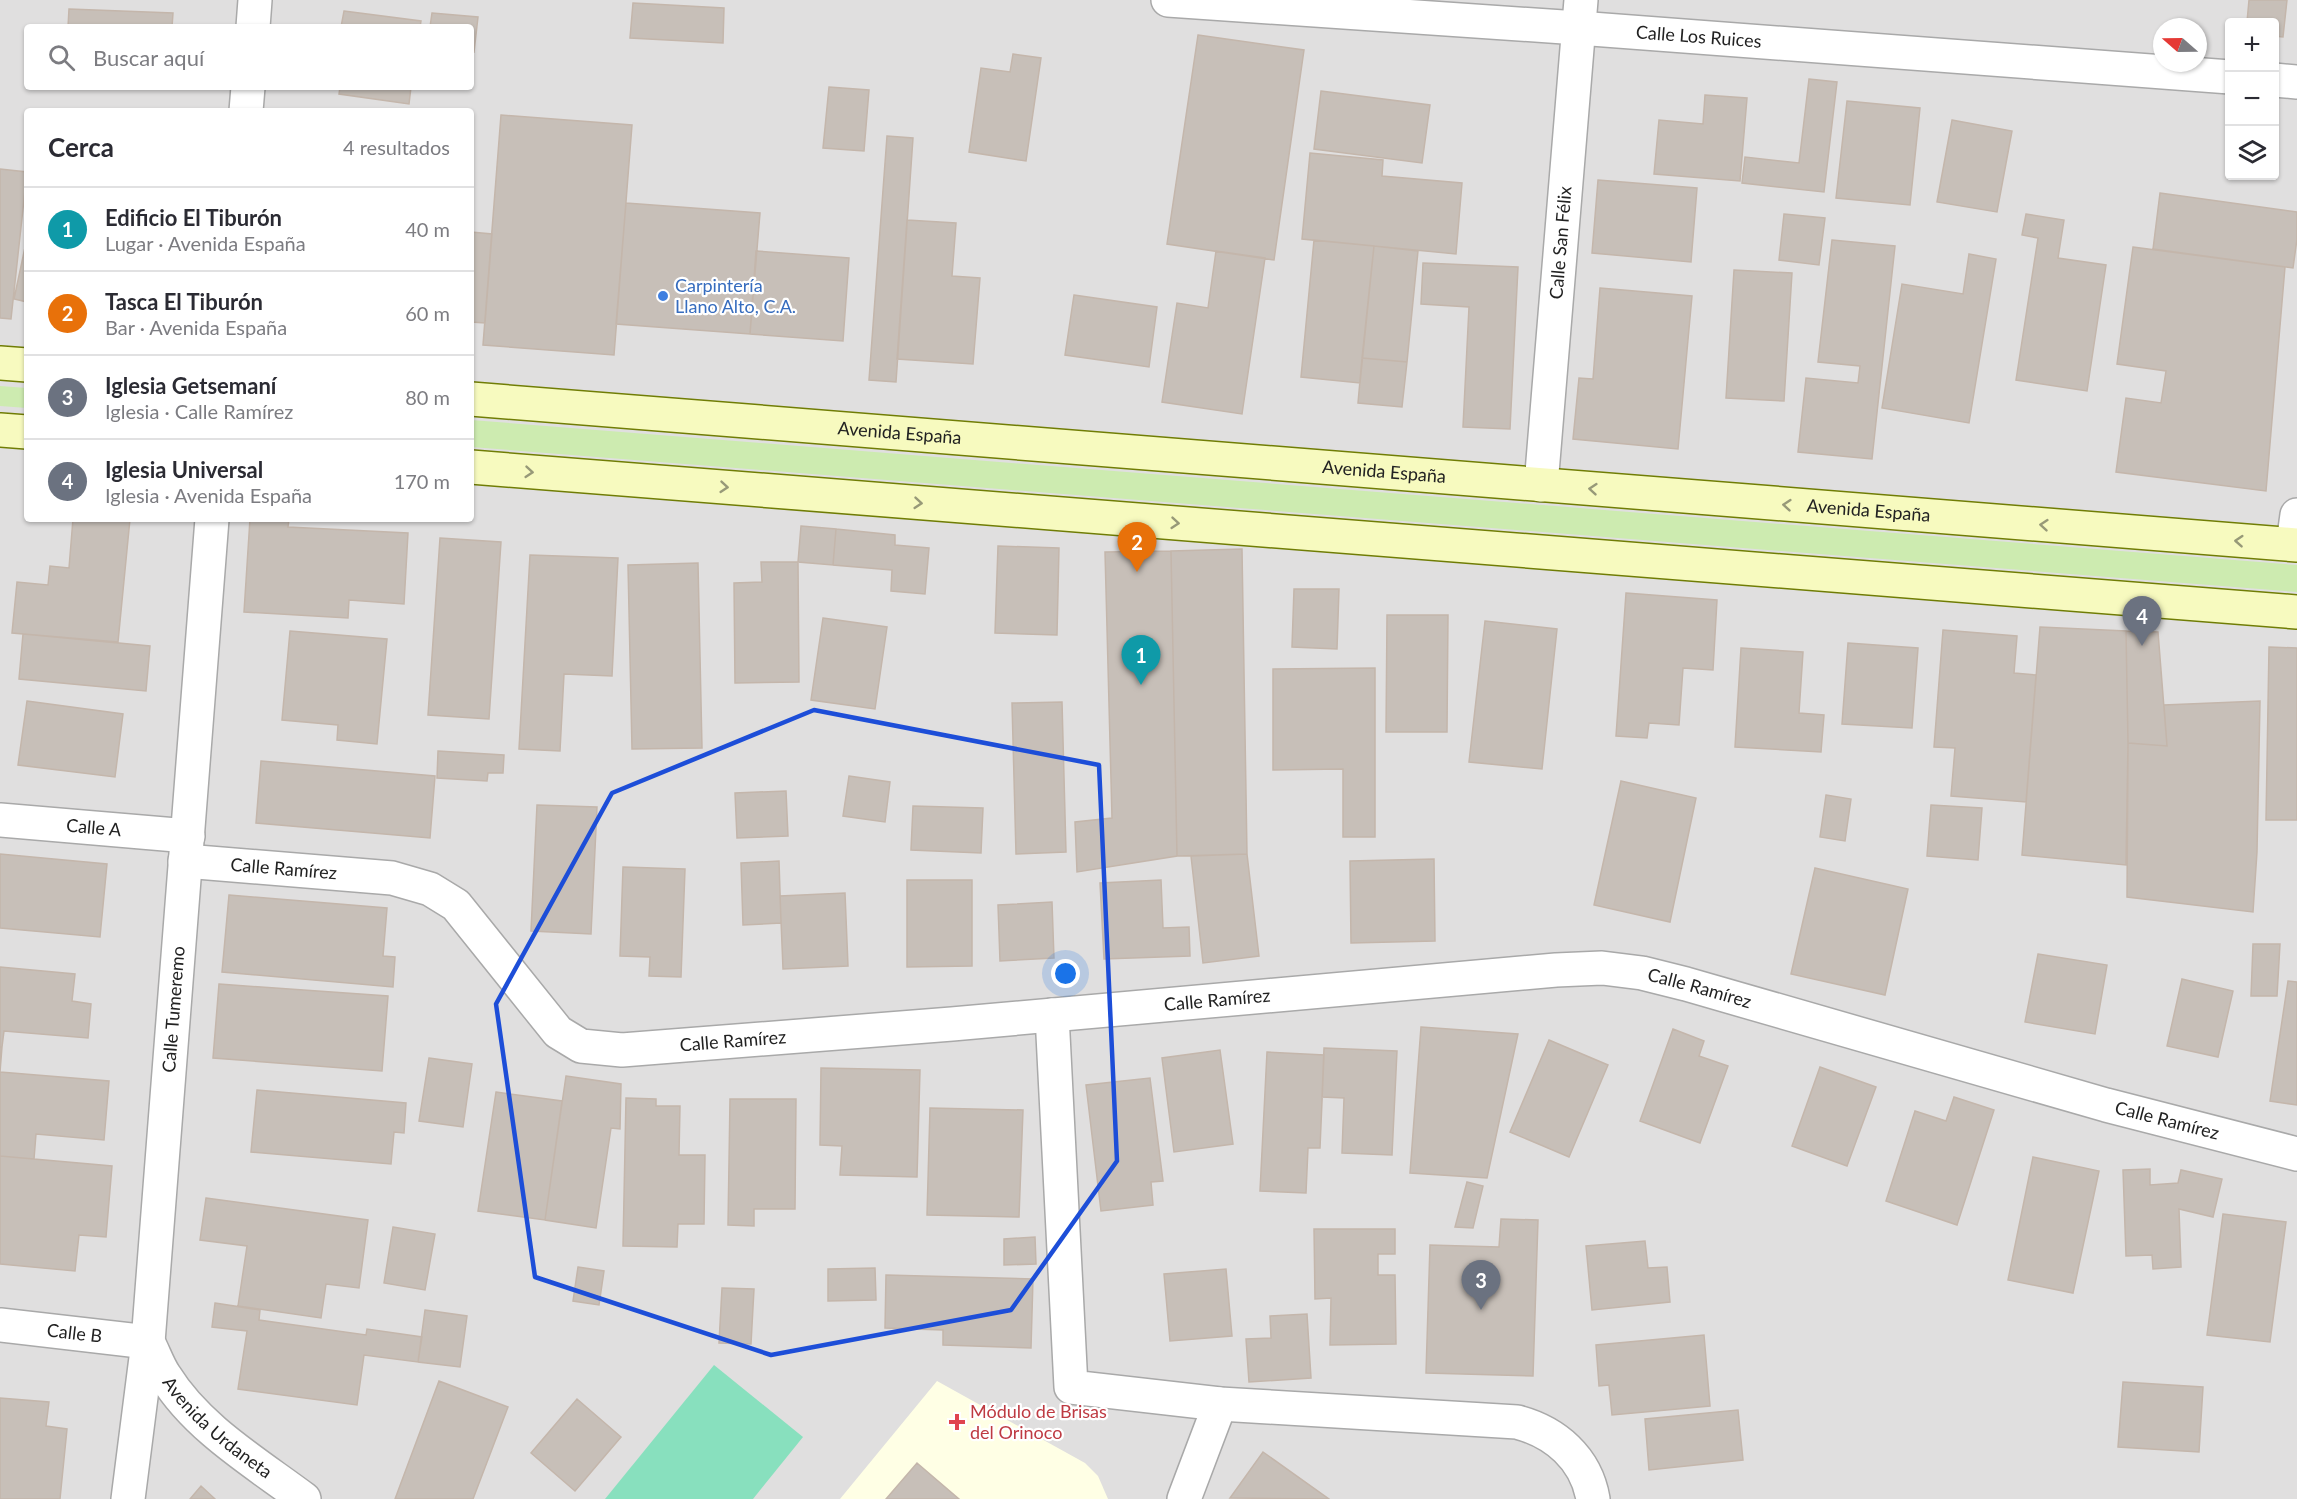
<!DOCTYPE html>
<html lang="es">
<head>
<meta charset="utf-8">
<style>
  body { margin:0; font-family:Lato,sans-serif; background:#f7f7f7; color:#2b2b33 }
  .controls { position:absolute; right:18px; top:18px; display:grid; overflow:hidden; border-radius:6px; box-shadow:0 2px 4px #0004 }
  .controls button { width:54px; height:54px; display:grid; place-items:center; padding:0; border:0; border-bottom:2px solid #e1e1e2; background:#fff; color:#2b2b33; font:30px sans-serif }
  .compass { position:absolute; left:2153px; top:18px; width:54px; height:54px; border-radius:50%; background:#fff; box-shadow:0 2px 4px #0004; rotate:290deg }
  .you { position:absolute; left:1066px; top:974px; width:21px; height:21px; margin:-15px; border:4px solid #fff; border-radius:50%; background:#1a73e8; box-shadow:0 0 0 9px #1a73e833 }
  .badge { display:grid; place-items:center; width:39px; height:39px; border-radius:50%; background:#0f766e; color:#fff; font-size:20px; font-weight:700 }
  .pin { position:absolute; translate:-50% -50px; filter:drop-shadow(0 2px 3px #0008) }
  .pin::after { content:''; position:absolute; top:32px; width:21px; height:18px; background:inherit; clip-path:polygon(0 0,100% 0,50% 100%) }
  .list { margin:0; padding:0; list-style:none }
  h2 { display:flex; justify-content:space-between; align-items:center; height:78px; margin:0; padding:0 24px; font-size:26px }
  h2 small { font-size:20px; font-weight:400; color:#7c7c81 }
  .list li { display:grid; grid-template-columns:39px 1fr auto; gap:18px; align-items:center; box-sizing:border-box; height:84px; padding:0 24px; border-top:2px solid #e1e1e2 }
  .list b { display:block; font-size:22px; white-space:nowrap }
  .list p { margin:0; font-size:20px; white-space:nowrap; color:#7c7c81 }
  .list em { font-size:20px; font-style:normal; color:#7c7c81 }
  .icon { flex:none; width:33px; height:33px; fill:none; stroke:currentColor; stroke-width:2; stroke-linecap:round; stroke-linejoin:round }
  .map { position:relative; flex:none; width:2297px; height:1499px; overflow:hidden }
  .search { position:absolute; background:#fff; box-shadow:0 2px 4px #0004; left:24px; top:24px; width:450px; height:66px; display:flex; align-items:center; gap:15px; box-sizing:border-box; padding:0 21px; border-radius:6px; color:#7c7c81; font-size:22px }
  .panel { position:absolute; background:#fff; box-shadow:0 2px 4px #0004; left:24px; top:108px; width:450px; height:414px; border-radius:6px }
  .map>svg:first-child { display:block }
</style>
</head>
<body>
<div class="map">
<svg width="2297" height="1499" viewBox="0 0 2297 1499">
  <rect width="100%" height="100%" fill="#f2efe9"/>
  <path fill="#e0dfdf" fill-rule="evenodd" d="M0,0H2297V1499H0ZM2230,22H2274V176H2230ZM27,27H471V87H27ZM2162,27H2198V63H2162ZM27,111H471V519H27Z"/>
  <path fill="#ffffe5" d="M937,1381L1085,1463L1098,1476L1108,1499H840Z"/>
  <path fill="#cdebb0" d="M0,386L27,388V408L0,406Z
    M471,420L2297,565V592L471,447Z"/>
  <path fill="#88e0be" d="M714,1365L803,1437L753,1499H605Z"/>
  <path fill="#c7bfb8" stroke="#c4b6ab" stroke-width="1.5" d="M2249,0H2287L2283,37L2274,36V22H2247Z
    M633,3L724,8L723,43L630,38Z
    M69,9L173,13L172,27H68Z
    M344,11L421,21L420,27H341Z
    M432,13L478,17L474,52L471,51V27H430Z
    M1198,35L1304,50L1274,260L1167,244Z
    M1013,54L1041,58L1026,161L969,152L981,68L1010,72Z
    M1809,79L1837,82L1824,192L1742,183L1745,157L1799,163Z
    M340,87H411L409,104L339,94Z
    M829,87L869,90L864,151L823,148Z
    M1321,91L1430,105L1422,163L1314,149Z
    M1705,95L1747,98L1740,181L1654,174L1659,120L1703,124Z
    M1847,101L1920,108L1910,205L1836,198Z
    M501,115L632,125L614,355L483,345Z
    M1952,120L2012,131L1997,212L1937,202Z
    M887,136L913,138L896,382L869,380Z
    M1310,153L1383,160L1382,176L1462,183L1456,254L1302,239Z
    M0,169L27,172L11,319L0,318Z
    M1598,180L1697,188L1691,262L1592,253Z
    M2160,193L2297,212V239L2293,268L2153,249Z
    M626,203L760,213L750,334L616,324Z
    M1784,214L1825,218L1819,265L1779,260Z
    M2026,214L2064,220L2058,258L2106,265L2087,391L2016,380L2038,238L2022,235Z
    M907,220L956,223L952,276L980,278L973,364L897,359Z
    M471,232L492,234L485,323L471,322Z
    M27,238V302L14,299Z
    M1314,240L1374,246L1360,383L1301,377Z
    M1832,240L1895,246L1872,459L1798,452L1806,378L1858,383L1860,366L1818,362Z
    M1374,246L1418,251L1407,362L1362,358Z
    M2133,247L2285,267L2266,491L2116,472L2126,398L2161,403L2166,371L2117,364Z
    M756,251L849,258L843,341L750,334Z
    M1216,251L1265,258L1242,414L1162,402L1177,303L1208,308Z
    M1969,254L1996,259L1969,423L1882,408L1902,284L1963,294Z
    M1423,263L1518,267L1510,429L1463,427L1469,307L1421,304Z
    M1734,270L1792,273L1784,401L1726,398Z
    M1600,288L1692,296L1678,449L1573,439L1579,378L1593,379Z
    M1074,295L1157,307L1149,367L1065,355Z
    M1362,358L1407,362L1402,407L1358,403Z
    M73,519H130L118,642L12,633L17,582L48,585L50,566L69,568Z
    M250,519H289L288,527L408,533L404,604L349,600L348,618L244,612Z
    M801,526L836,529L833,565L798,562Z
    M836,529L895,535V545L929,548L925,594L891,591L892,570L833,565Z
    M440,538L501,542L489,719L428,715Z
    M998,546L1059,548L1057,635L995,633Z
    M1242,549L1247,854L1177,856L1171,551Z
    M1171,551L1177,856L1077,872L1075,822L1112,818L1105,552Z
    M530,555L618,558L612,676L564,674L560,751L519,749Z
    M761,562H798L799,682L735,683L734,583L762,582Z
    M698,563L702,748L632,749L628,565Z
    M1294,589H1339L1337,649L1292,647Z
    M1626,593L1717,600L1713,670L1683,668L1679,725L1649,723L1647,738L1616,736Z
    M1387,615H1448L1447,732H1386Z
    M823,618L887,627L875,709L811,700Z
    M1485,621L1557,629L1542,769L1469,762Z
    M2040,627L2126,631L2128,743L2126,865L2022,855Z
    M1943,630L2017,636L2014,673L2036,675L2026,802L1951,796L1955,748L1934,747Z
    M290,631L387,639L377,744L337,740L338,725L282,720Z
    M2126,631L2158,632L2167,746L2128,743Z
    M23,634L150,646L146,691L19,679Z
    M1848,643L1918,648L1912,728L1842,724Z
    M2269,647L2297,648V820H2266Z
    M1741,648L1803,652L1799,713L1824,715L1821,752L1735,747Z
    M1375,668V837H1343V769L1273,770V669Z
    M27,701L123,714L115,777L18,765Z
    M2260,701L2257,852L2253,912L2127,897L2128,743L2167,746L2164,705Z
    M1062,702L1066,852L1016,854L1012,703Z
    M438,751L504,755L503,773H488L487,781L437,778Z
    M261,761L435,776L430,838L256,823Z
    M849,776L890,782L885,822L843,816Z
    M1621,781L1696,798L1670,922L1594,905Z
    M786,791L788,836L737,838L735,793Z
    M1826,795L1851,799L1845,841L1820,837Z
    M537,805L597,807L591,934L531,931Z
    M1931,805L1982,808L1978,860L1927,856Z
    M913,806L983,808L981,853L911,850Z
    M0,854L107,864L100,937L0,928Z
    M1247,854L1259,956L1203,963L1191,856Z
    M1434,859L1435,941L1351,943L1350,861Z
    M779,861L781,923L743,925L741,863Z
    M623,867L685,869L681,977L649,976L650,957L620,956Z
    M1815,868L1908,889L1885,995L1791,974Z
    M907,880H972V966L907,967Z
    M1161,880L1163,928L1189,927L1190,956L1104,959L1100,883Z
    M845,893L848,966L783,969L780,896Z
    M229,895L387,908L383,956L395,957L393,987L222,972Z
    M1052,902L1054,958L1000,961L998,905Z
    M2253,944H2280L2277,996H2251Z
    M2038,954L2107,965L2095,1034L2025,1022Z
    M0,967L75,974L72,1001L91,1004L88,1038L4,1031L2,1047H0Z
    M2182,979L2233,991L2218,1057L2167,1046Z
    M2288,981L2297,982V1105L2270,1101Z
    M219,984L388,996L382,1071L213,1058Z
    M1421,1027L1518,1034L1487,1178L1410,1173Z
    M1673,1029L1704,1041L1699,1056L1728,1066L1700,1143L1640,1121Z
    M1549,1040L1608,1065L1569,1157L1510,1132Z
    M0,1047H2L0,1072L109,1081L104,1140L36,1134L34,1159L0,1156Z
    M1324,1048L1397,1051L1392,1155L1342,1153L1344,1098L1322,1097Z
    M1220,1050L1233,1144L1174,1152L1162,1058Z
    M1267,1052L1324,1055L1320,1148H1308L1306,1193L1260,1191Z
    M429,1058L472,1064L463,1127L419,1121Z
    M1820,1067L1876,1087L1847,1166L1792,1146Z
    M821,1068L920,1070L917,1177L840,1175L842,1146L820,1145Z
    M566,1076L621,1084L620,1129L611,1128L596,1228L545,1220Z
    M1150,1078L1163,1181L1151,1182L1153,1205L1101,1211L1086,1085Z
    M257,1090L406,1103L404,1133L394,1132L391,1164L251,1152Z
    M496,1092L562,1101L545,1220L478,1211Z
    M1954,1097L1994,1110L1957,1225L1886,1201L1915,1111L1946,1121Z
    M626,1098L656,1099V1106H680L679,1155H705L704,1224H678L677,1247L623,1246Z
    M730,1099H796L795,1209H754V1226L728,1225Z
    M930,1108L1023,1110L1019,1217L927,1215Z
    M0,1156L112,1166L106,1237L79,1235L75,1271L0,1264Z
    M2033,1157L2099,1171L2073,1293L2008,1280Z
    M2150,1169V1185L2178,1183L2181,1170L2222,1179L2213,1217L2179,1209L2181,1267L2153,1269L2152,1255L2126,1256L2123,1170Z
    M1467,1182L1483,1186L1473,1228L1455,1227Z
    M206,1198L368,1220L359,1288L326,1284L321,1318L238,1306L247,1246L200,1240Z
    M2223,1214L2286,1222L2270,1342L2207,1335Z
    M1501,1219L1538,1220L1533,1376L1426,1373L1430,1245L1499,1247Z
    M393,1227L435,1234L425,1290L384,1283Z
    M1314,1229H1395V1254H1378V1275H1395L1396,1344L1330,1345L1331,1298L1315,1299Z
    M1035,1237L1036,1264L1004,1265V1239Z
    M1645,1241L1648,1268L1667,1267L1670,1302L1592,1310L1586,1246Z
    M578,1267L604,1271L599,1305L573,1301Z
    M875,1268L876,1300L828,1301V1269Z
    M1226,1269L1232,1336L1170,1341L1164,1274Z
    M886,1275L1033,1279L1031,1348L943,1345V1330L885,1328Z
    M722,1288L754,1289L751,1344L719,1343Z
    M215,1303L260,1310L259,1320L366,1335L367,1329L422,1337L418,1362L364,1355L357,1405L238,1389L247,1331L212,1327Z
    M425,1310L467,1316L460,1367L418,1362Z
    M1307,1314L1311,1378L1249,1382L1246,1339L1271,1338L1270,1316Z
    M1704,1335L1710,1406L1612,1415L1609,1385L1599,1386L1596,1345Z
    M439,1381L508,1407L473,1499H395Z
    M2123,1382L2203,1387L2199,1452L2118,1447Z
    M0,1398L49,1402L46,1426L67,1429L60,1499H0Z
    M577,1399L621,1437L575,1491L531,1453Z
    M1738,1410L1743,1460L1649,1470L1645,1419Z
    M1263,1452L1329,1499L1230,1498Z
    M917,1463L959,1499H886Z
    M201,1486L215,1499H190Z"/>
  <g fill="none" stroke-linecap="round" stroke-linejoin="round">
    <g stroke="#a9a9a9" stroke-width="36">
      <g id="minor">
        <path id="s1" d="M1168,0L1578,28L2230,77"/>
        <path d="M253,27L255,0"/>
        <path d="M2274,80L2297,82"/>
        <path d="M246,111L248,87"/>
        <path id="s2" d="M1541,485L1581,0"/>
        <path d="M2293,544L2297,515"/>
        <path id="s3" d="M0,820L188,836"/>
        <path id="s4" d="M185,861L392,878L430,889L456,905L558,1032L581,1046L622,1050L952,1024L1556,970L1602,968L1642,973L1686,984L2106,1105L2297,1154"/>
        <path d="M1052,1015L1071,1387L1220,1404L1517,1422C1555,1432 1586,1458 1593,1499"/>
        <path id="s5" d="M0,1325L148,1342"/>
        <path id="s6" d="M148,1342C154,1353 158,1366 165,1376C197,1428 256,1463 304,1499"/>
        <path id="s7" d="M128,1499L148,1342L212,519"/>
        <path d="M1184,1499L1220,1404"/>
      </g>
    </g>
    <g stroke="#707d05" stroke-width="36">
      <g id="secondary">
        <path d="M0,363L27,365"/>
        <path id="s8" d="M471,399L2297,545"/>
        <path d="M0,430L27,432"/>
        <path d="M471,467L2297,612"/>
      </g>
    </g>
    <use href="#minor" stroke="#fff" stroke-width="33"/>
    <use href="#secondary" stroke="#f7fabf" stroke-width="33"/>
  </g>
  <defs><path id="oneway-chevron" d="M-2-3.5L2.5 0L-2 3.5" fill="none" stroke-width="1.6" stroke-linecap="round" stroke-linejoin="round" transform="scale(1.5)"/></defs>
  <g stroke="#979978">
    <use href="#oneway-chevron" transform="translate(529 472) rotate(5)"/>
    <use href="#oneway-chevron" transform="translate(724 487) rotate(5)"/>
    <use href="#oneway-chevron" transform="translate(1593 489) rotate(-175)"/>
    <use href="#oneway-chevron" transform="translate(918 503) rotate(5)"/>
    <use href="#oneway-chevron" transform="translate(1787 505) rotate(-175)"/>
    <use href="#oneway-chevron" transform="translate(1175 523) rotate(5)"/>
    <use href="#oneway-chevron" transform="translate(2044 525) rotate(-175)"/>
    <use href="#oneway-chevron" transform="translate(2239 541) rotate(-176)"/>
  </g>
  <path fill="none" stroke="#1d4ed8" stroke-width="4.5" stroke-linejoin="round" d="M814,710L1099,765L1117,1161L1011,1310L771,1355L535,1277L496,1004L612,793Z"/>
  <circle fill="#3f7fe0" stroke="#fff" stroke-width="2" cx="663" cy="296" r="6"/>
  <path fill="#e0444e" stroke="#fff" stroke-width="2" d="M954 1413h6v6h6v6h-6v6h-6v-6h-6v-6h6z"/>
  <g text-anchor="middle" stroke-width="4.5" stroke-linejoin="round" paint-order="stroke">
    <g font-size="18" fill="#222" stroke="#fff">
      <text dy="6" stroke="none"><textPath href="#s1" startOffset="532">Calle Los Ruices</textPath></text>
      <text dy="6" stroke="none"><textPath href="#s2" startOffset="243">Calle San Félix</textPath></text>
      <text dy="6" stroke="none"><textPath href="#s8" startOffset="430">Avenida España</textPath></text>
      <text dy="6" stroke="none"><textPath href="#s8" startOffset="916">Avenida España</textPath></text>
      <text dy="6" stroke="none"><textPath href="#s8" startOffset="1402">Avenida España</textPath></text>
      <text dy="6" stroke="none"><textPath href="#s3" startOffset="94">Calle A</textPath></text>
      <text dy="6" stroke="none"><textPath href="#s4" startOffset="99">Calle Ramírez</textPath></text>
      <text dy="6" stroke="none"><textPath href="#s4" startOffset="1592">Calle Ramírez</textPath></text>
      <text dy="6" stroke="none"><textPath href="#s4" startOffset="1106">Calle Ramírez</textPath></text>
      <text dy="6" stroke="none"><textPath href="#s7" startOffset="492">Calle Tumeremo</textPath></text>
      <text dy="6" stroke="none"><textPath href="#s4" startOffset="620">Calle Ramírez</textPath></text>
      <text dy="6" stroke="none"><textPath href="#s4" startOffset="2078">Calle Ramírez</textPath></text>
      <text dy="6" stroke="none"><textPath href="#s5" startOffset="75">Calle B</textPath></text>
      <text dy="6" stroke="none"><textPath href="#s6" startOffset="112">Avenida Urdaneta</textPath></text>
    </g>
    <g font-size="18" fill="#366cbe" stroke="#fff" text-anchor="start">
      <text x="675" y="292">Carpintería<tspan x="675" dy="21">Llano Alto, C.A.</tspan></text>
    </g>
    <g font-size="18" fill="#be3a42" stroke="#fff" text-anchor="start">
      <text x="970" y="1418">Módulo de Brisas<tspan x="970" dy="21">del Orinoco</tspan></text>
    </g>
  </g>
</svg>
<div class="controls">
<button>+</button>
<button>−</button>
<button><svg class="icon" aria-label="layers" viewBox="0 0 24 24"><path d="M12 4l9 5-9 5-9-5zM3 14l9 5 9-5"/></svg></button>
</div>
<svg class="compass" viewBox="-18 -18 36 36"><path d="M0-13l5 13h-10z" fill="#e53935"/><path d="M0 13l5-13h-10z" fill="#7c7c81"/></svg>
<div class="you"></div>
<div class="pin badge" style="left:1141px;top:685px;background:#0f9aa8">1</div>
<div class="pin badge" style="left:1137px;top:572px;background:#e8710a">2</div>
<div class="pin badge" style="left:1481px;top:1310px;background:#6b7280">3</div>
<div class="pin badge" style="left:2142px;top:646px;background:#6b7280">4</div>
<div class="search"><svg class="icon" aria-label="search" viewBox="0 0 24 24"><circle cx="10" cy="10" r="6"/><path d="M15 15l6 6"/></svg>Buscar aquí</div>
<section class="panel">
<h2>Cerca<small>4 resultados</small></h2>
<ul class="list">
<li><span class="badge" style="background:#0f9aa8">1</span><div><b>Edificio El Tiburón</b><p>Lugar · Avenida España</p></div><em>40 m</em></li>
<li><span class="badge" style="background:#e8710a">2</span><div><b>Tasca El Tiburón</b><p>Bar · Avenida España</p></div><em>60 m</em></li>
<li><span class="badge" style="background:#6b7280">3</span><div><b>Iglesia Getsemaní</b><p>Iglesia · Calle Ramírez</p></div><em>80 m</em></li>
<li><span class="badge" style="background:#6b7280">4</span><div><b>Iglesia Universal</b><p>Iglesia · Avenida España</p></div><em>170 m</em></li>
</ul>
</section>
</div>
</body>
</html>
